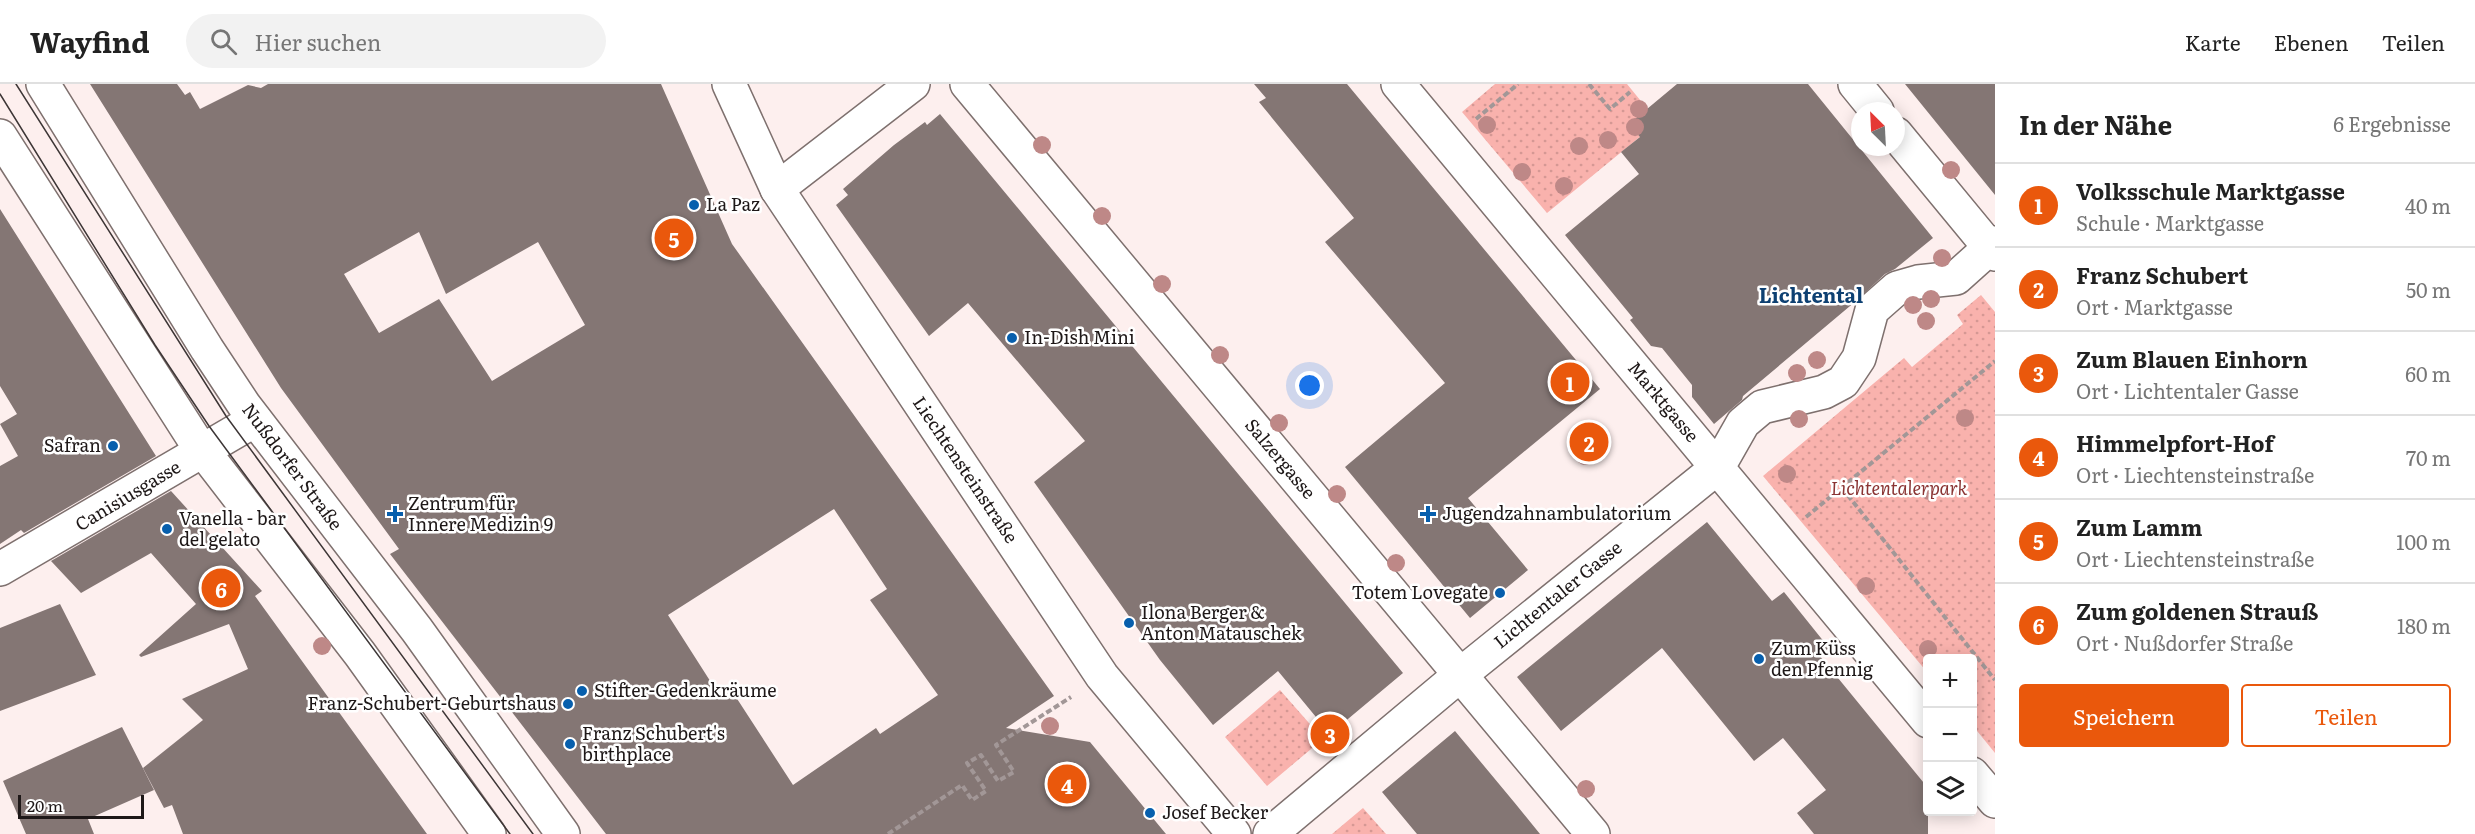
<!DOCTYPE html>
<html lang="de">
<head>
<meta charset="utf-8">
<style>
  body { margin:0; font-family:Literata,serif; background:#f2f2f2; color:#222 }
  .controls { position:absolute; right:18px; bottom:18px; display:grid; overflow:hidden; border-radius:6px; box-shadow:0 3px 15px #0003 }
  .controls button { width:54px; height:54px; display:grid; place-items:center; padding:0; border:0; border-bottom:2px solid #e0e0e0; background:#fff; color:#222; font:30px sans-serif }
  .compass { position:absolute; left:1851px; top:18px; width:54px; height:54px; border-radius:50%; background:#fff; box-shadow:0 3px 15px #0003; rotate:336deg }
  .scale { position:absolute; left:18px; bottom:15px; width:126px; box-sizing:border-box; padding-left:6px; border:3px solid #1e1818; border-top:0; font-size:16px; line-height:21px; white-space:nowrap; color:#1e1818; -webkit-text-stroke:4px #fff; paint-order:stroke }
  .you { position:absolute; left:1310px; top:302px; width:21px; height:21px; margin:-15px; border:4px solid #fff; border-radius:50%; background:#1a73e8; box-shadow:0 0 0 9px #1a73e833 }
  .badge { display:grid; place-items:center; width:39px; height:39px; border-radius:50%; background:#ea580c; color:#fff; font-size:20px; font-weight:700 }
  .pin { position:absolute; translate:-50% -50%; border:3px solid #fff; box-shadow:0 2px 6px #0006 }
  .list { margin:0; padding:0; list-style:none }
  h2 { display:flex; justify-content:space-between; align-items:center; height:78px; margin:0; padding:0 24px; font-size:26px }
  h2 small { font-size:20px; font-weight:400; color:#767676 }
  .list li { display:grid; grid-template-columns:39px 1fr auto; gap:18px; align-items:center; box-sizing:border-box; height:84px; padding:0 24px; border-top:2px solid #e0e0e0 }
  .list b { display:block; font-size:22px; white-space:nowrap }
  .list p { margin:0; font-size:20px; white-space:nowrap; color:#767676 }
  .list em { font-size:20px; font-style:normal; color:#767676 }
  .actions { display:flex; gap:12px; padding:18px 24px }
  .actions a { flex:1; padding:14px 0; border:2px solid #ea580c; border-radius:6px; text-align:center; font-size:21px; color:#ea580c }
  .actions .main { background:#ea580c; color:#fff }
  .icon { flex:none; width:33px; height:33px; fill:none; stroke:currentColor; stroke-width:2; stroke-linecap:round; stroke-linejoin:round }
  .map { position:relative; flex:none; width:1995px; height:750px; overflow:hidden }
  header { display:flex; align-items:center; gap:36px; box-sizing:border-box; height:84px; padding:0 30px; background:#fff; border-bottom:2px solid #e0e0e0 }
  header strong { font-size:28px }
  nav { display:flex; gap:33px; margin-inline-start:auto; font-size:21px }
  .search { width:420px; height:54px; background:#f2f2f2; display:flex; align-items:center; gap:15px; box-sizing:border-box; padding:0 21px; border-radius:33px; color:#767676; font-size:22px }
  main { display:flex }
  aside { flex:1; background:#fff }
  .map>svg:first-child { display:block }
</style>
</head>
<body>
<header>
<strong>Wayfind</strong>
<div class="search"><svg class="icon" aria-label="search" viewBox="0 0 24 24"><circle cx="10" cy="10" r="6"/><path d="M15 15l6 6"/></svg>Hier suchen</div>
<nav><a>Karte</a><a>Ebenen</a><a>Teilen</a></nav>
</header>
<main>
<div class="map">
<svg width="1995" height="750" viewBox="0 0 1995 750">
  <defs>
    <pattern id="park-dots" width="8" height="8" patternUnits="userSpaceOnUse" patternTransform="scale(1.5)"><rect width="8" height="8" fill="#f9b2ad"/><path d="M2 2h.1M6 6h.1" fill="none" stroke="#d59894" stroke-width="1.8" stroke-linecap="round"/></pattern>
  </defs>
  <rect width="100%" height="100%" fill="#fdefee"/>
  <path fill="url(#park-dots)" d="M1495,0H1627L1658,38L1547,129L1462,28Z
    M1981,211L1995,228V669L1973,642L1972,574H1928L1927,588L1763,392L1904,274L1912,283L1963,240L1957,231Z
    M1280,606L1323,655L1267,702L1225,653Z
    M1363,724L1386,750H1332Z"/>
  <path fill="#847674" fill-rule="evenodd" d="M90,0H177L185,11L190,8L200,25L248,1L261,4L268,0H661L732,160L1054,612L1006,644L1090,658L1166,750H606L390,470L399,465L281,304ZM419,148L446,210L538,158L585,241L492,297L439,215L379,249L344,190ZM834,425L887,505L870,516L938,611L880,650L876,644L793,701L732,607L721,614L668,531Z
    M1254,0H1347L1600,305L1468,414L1528,486L1470,534L1345,383L1445,299L1325,158L1354,134L1259,18L1266,14Z
    M1677,0H1808L1933,154L1895,185L1885,190L1856,217L1743,312L1742,316L1714,340L1692,313V301L1662,264L1651,262L1630,236L1633,234L1565,151L1639,90L1621,68L1640,53L1629,40Z
    M1905,0H1995V111Z
    M940,30L1403,589L1330,650L1278,587L1213,641L1160,576L1034,398L1085,357L968,219L929,252L836,121L848,111L843,105L894,61L925,38L927,41Z
    M0,125L156,372L24,449L21,446L0,460V382L18,372L0,340L17,330L0,302Z
    M171,407L262,507L255,512L427,750H183L172,721L164,724L143,684L203,636L182,615L248,585L229,540L141,573L139,571L196,520L151,469L81,509L51,477Z
    M1707,438L1772,517L1784,508L1829,564L1820,572L1928,704V750H1814L1797,729L1826,706L1783,654L1754,677L1662,564L1561,647L1517,593Z
    M60,520L96,591L0,627V544Z
    M122,643L154,706L88,735L94,750H26L3,697Z
    M1455,647L1514,718L1540,750H1417L1382,708Z"/>
  <g fill="none" stroke-linecap="round" stroke-linejoin="round">
    <g stroke="#7e706e" stroke-width="36">
      <path id="street" d="M967,0L1593,750
        M1398,0L1928,637
        M1855,0L1877,27
        M1896,50L1995,170
        M777,105L913,0
        M0,485L255,336
        M1972,690L1995,717
        M1270,750L1460,591L1718,383L1743,339L1762,323L1824,308L1843,298L1859,274L1872,226L1897,204L1918,198L1956,194L1995,159"/>
    </g>
    <g stroke="#7e706e" stroke-width="36">
      <path id="secondary" d="M43,0L207,265L244,321L417,546L563,750
        M729,0L777,105L1102,592L1234,750
        M0,52L194,355L360,570L489,750"/>
    </g>
    <path stroke="#a29797" stroke-width="4" stroke-dasharray="6 3" stroke-linecap="butt" d="M1589,0L1610,25L1630,8
      M1476,35L1518,0
      M1842,404L1995,596
      M1806,433L1995,277
      M888,750L962,701L972,716L986,707L967,679L981,671L998,697L1014,688L996,661L1071,613"/>
    <use href="#street" stroke="#fff" stroke-width="33"/>
    <use href="#secondary" stroke="#fff" stroke-width="33"/>
    <path stroke="#3d3636" stroke-width="1.5" d="M16,0L226,332L533,750
      M0,10L155,261L209,342L510,750"/>
  </g>
  <g fill="#be8887">
    <circle cx="1639" cy="25" r="9"/>
    <circle cx="1487" cy="41" r="9"/>
    <circle cx="1635" cy="43" r="9"/>
    <circle cx="1608" cy="56" r="9"/>
    <circle cx="1042" cy="61" r="9"/>
    <circle cx="1579" cy="62" r="9"/>
    <circle cx="1951" cy="86" r="9"/>
    <circle cx="1522" cy="88" r="9"/>
    <circle cx="1564" cy="102" r="9"/>
    <circle cx="1102" cy="132" r="9"/>
    <circle cx="1942" cy="174" r="9"/>
    <circle cx="1162" cy="200" r="9"/>
    <circle cx="1931" cy="215" r="9"/>
    <circle cx="1913" cy="221" r="9"/>
    <circle cx="1926" cy="237" r="9"/>
    <circle cx="1220" cy="271" r="9"/>
    <circle cx="1817" cy="276" r="9"/>
    <circle cx="1797" cy="289" r="9"/>
    <circle cx="1965" cy="334" r="9"/>
    <circle cx="1799" cy="335" r="9"/>
    <circle cx="1279" cy="339" r="9"/>
    <circle cx="1585" cy="372" r="9"/>
    <circle cx="1787" cy="390" r="9"/>
    <circle cx="1929" cy="407" r="9"/>
    <circle cx="1337" cy="410" r="9"/>
    <circle cx="1396" cy="479" r="9"/>
    <circle cx="1866" cy="502" r="9"/>
    <circle cx="322" cy="562" r="9"/>
    <circle cx="1928" cy="565" r="9"/>
    <circle cx="1050" cy="642" r="9"/>
    <circle cx="1586" cy="705" r="9"/>
  </g>
  <g fill="#075fad" stroke="#fff" stroke-width="2">
    <circle cx="694" cy="121" r="6"/>
    <circle cx="1012" cy="254" r="6"/>
    <circle cx="113" cy="362" r="6"/>
    <path d="M392 421h6v6h6v6h-6v6h-6v-6h-6v-6h6z"/>
    <path d="M1425 421h6v6h6v6h-6v6h-6v-6h-6v-6h6z"/>
    <circle cx="167" cy="445" r="6"/>
    <circle cx="1500" cy="509" r="6"/>
    <circle cx="1129" cy="539" r="6"/>
    <circle cx="1759" cy="575" r="6"/>
    <circle cx="582" cy="607" r="6"/>
    <circle cx="568" cy="620" r="6"/>
    <circle cx="570" cy="660" r="6"/>
    <circle cx="1150" cy="729" r="6"/>
  </g>
  <g text-anchor="middle" stroke-width="5" stroke-linejoin="round" paint-order="stroke">
    <g font-size="18" fill="#1e1818" stroke="#fff" text-anchor="start">
      <text x="706" y="127">La Paz</text>
      <text x="1024" y="260">In-Dish Mini</text>
      <text x="101" y="368" text-anchor="end">Safran</text>
      <text x="408" y="426">Zentrum für<tspan x="408" dy="21">Innere Medizin 9</tspan></text>
      <text x="1442" y="436">Jugendzahnambulatorium</text>
      <text x="179" y="441">Vanella - bar<tspan x="179" dy="21">del gelato</tspan></text>
      <text x="1488" y="515" text-anchor="end">Totem Lovegate</text>
      <text x="1141" y="535">Ilona Berger &amp;<tspan x="1141" dy="21">Anton Matauschek</tspan></text>
      <text x="1771" y="571">Zum Küss<tspan x="1771" dy="21">den Pfennig</tspan></text>
      <text x="594" y="613">Stifter-Gedenkräume</text>
      <text x="556" y="626" text-anchor="end">Franz-Schubert-Geburtshaus</text>
      <text x="582" y="656">Franz Schubert's<tspan x="582" dy="21">birthplace</tspan></text>
      <text x="1162" y="735">Josef Becker</text>
    </g>
    <g font-size="18" fill="#1e1818" stroke="#fff">
      <text transform="translate(1663 318) rotate(50)" y="6">Marktgasse</text>
      <text transform="translate(1280 375) rotate(50)" y="6">Salzergasse</text>
      <text transform="translate(292 383) rotate(53)" y="6">Nußdorfer Straße</text>
      <text transform="translate(965 386) rotate(56)" y="6">Liechtensteinstraße</text>
      <text transform="translate(128 412) rotate(-31)" y="6">Canisiusgasse</text>
      <text transform="translate(1558 511) rotate(-39)" y="6">Lichtentaler Gasse</text>
    </g>
    <g font-size="18" font-style="italic" fill="#8a3433" stroke="#fff">
      <text x="1899" y="411">Lichtentalerpark</text>
    </g>
    <g font-size="20" font-weight="bold" fill="#0d4072" stroke="#fff">
      <text x="1811" y="219">Lichtental</text>
    </g>
  </g>
</svg>
<div class="controls">
<button>+</button>
<button>−</button>
<button><svg class="icon" aria-label="layers" viewBox="0 0 24 24"><path d="M12 4l9 5-9 5-9-5zM3 14l9 5 9-5"/></svg></button>
</div>
<svg class="compass" viewBox="-18 -18 36 36"><path d="M0-13l5 13h-10z" fill="#e53935"/><path d="M0 13l5-13h-10z" fill="#767676"/></svg>
<div class="scale">20 m</div>
<div class="you"></div>
<div class="pin badge" style="left:1570px;top:298px">1</div>
<div class="pin badge" style="left:1589px;top:358px">2</div>
<div class="pin badge" style="left:1330px;top:650px">3</div>
<div class="pin badge" style="left:1067px;top:700px">4</div>
<div class="pin badge" style="left:674px;top:154px">5</div>
<div class="pin badge" style="left:221px;top:504px">6</div>
</div>
<aside>
<h2>In der Nähe<small>6 Ergebnisse</small></h2>
<ul class="list">
<li><span class="badge">1</span><div><b>Volksschule Marktgasse</b><p>Schule · Marktgasse</p></div><em>40 m</em></li>
<li><span class="badge">2</span><div><b>Franz Schubert</b><p>Ort · Marktgasse</p></div><em>50 m</em></li>
<li><span class="badge">3</span><div><b>Zum Blauen Einhorn</b><p>Ort · Lichtentaler Gasse</p></div><em>60 m</em></li>
<li><span class="badge">4</span><div><b>Himmelpfort-Hof</b><p>Ort · Liechtensteinstraße</p></div><em>70 m</em></li>
<li><span class="badge">5</span><div><b>Zum Lamm</b><p>Ort · Liechtensteinstraße</p></div><em>100 m</em></li>
<li><span class="badge">6</span><div><b>Zum goldenen Strauß</b><p>Ort · Nußdorfer Straße</p></div><em>180 m</em></li>
</ul>
<div class="actions"><a class="main">Speichern</a><a>Teilen</a></div>
</aside>
</main>
</body>
</html>
